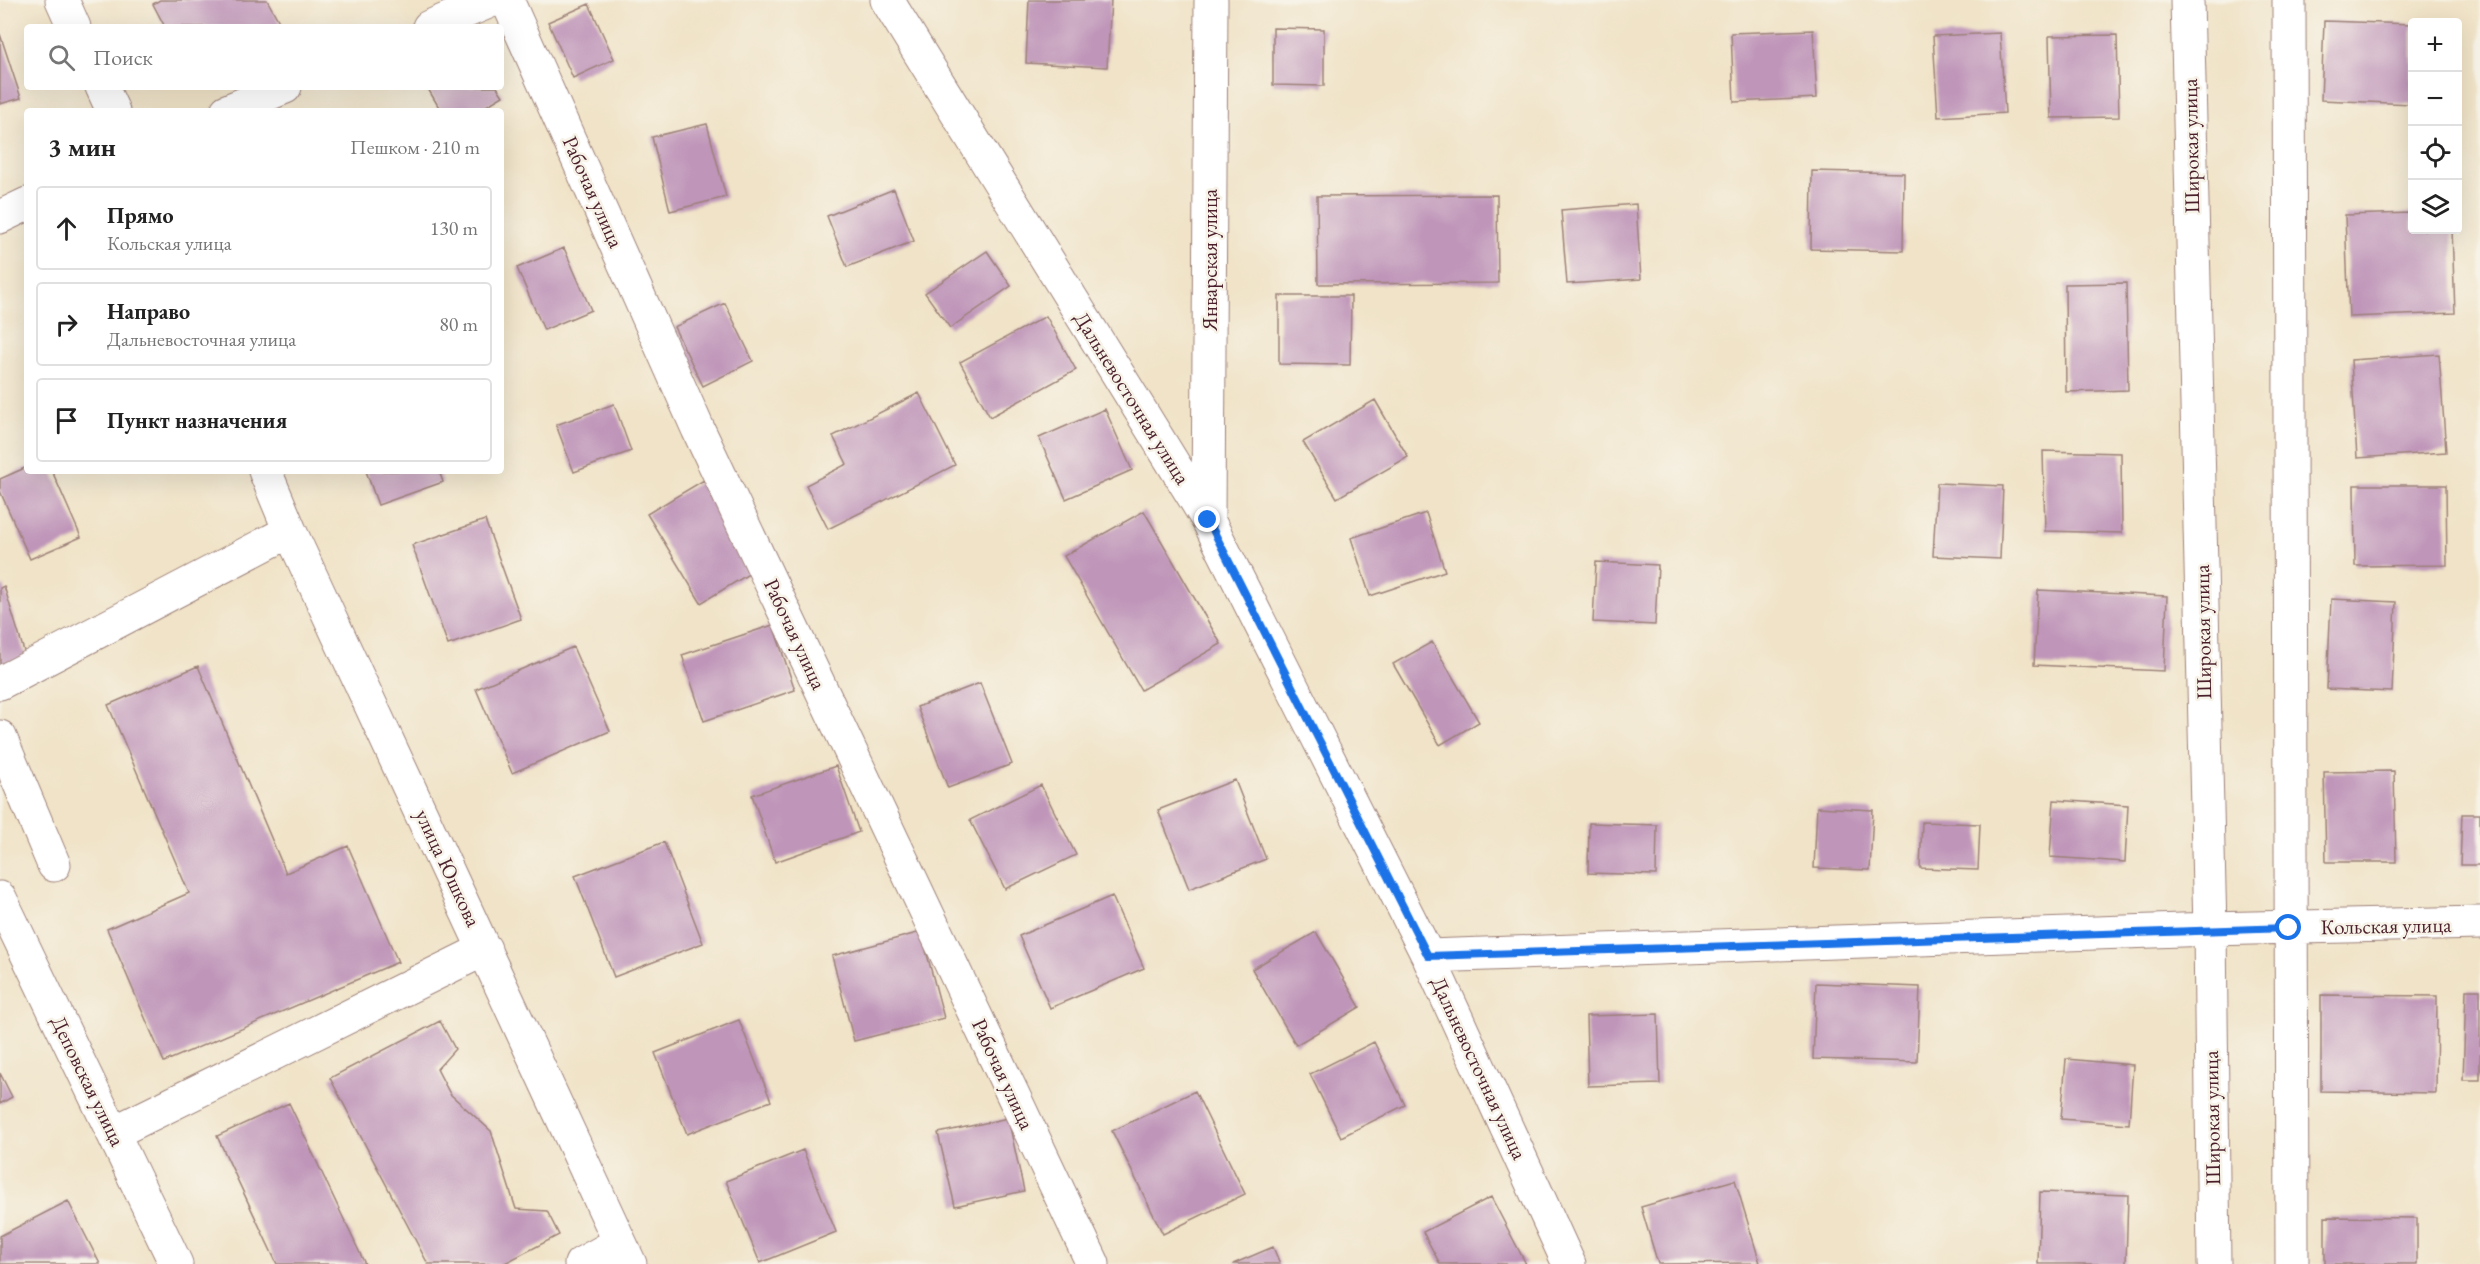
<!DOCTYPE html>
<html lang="ru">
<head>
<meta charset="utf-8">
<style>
  body { margin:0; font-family:"EB Garamond",serif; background:#f6f6f6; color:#222 }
  .controls { position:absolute; right:18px; top:18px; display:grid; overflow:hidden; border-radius:6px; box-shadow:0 6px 24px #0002 }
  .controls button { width:54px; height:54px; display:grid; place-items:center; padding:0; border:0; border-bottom:2px solid #e0e0e0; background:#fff; color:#222; font:30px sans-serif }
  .stop { position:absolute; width:18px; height:18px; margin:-14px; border:4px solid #1a73e8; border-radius:50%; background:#fff }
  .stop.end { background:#1a73e8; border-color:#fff; box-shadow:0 2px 6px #0008 }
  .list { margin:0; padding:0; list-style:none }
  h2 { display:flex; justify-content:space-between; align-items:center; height:78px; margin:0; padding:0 24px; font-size:26px }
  h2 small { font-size:20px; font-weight:400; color:#767676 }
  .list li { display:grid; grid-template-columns:39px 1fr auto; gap:18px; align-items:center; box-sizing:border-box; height:84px; margin:0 12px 12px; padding:0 12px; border:2px solid #e0e0e0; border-radius:6px }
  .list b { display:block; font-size:22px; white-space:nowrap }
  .list p { margin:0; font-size:20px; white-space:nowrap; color:#767676 }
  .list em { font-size:20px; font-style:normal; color:#767676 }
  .icon { flex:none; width:33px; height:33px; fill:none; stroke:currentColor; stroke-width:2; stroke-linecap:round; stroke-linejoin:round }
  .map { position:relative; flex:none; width:2480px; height:1264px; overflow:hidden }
  .search { position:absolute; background:#fff; box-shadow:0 6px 24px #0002; left:24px; top:24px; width:480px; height:66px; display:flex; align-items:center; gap:15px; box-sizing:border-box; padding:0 21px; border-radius:6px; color:#767676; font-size:22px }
  .panel { position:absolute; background:#fff; box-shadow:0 6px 24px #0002; left:24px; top:108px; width:480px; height:366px; border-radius:6px }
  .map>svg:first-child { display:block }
</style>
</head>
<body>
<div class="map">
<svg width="2480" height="1264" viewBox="0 0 2480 1264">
  <rect width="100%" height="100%" fill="#f7f3e8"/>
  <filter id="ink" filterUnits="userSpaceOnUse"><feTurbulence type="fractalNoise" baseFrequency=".0167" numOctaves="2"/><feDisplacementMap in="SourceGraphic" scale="12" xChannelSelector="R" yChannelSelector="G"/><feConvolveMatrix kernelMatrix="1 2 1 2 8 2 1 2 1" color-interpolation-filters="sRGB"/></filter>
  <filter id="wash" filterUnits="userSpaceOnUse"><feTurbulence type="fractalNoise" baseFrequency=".008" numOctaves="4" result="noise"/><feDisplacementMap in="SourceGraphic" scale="24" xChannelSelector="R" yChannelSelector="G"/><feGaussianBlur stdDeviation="1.35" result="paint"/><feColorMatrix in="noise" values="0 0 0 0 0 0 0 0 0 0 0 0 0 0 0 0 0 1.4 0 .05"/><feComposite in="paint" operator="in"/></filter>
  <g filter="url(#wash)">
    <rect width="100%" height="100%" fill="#f0e3c7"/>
    <g id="blocks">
      <path fill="#bf95b9" d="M160,0H267L282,27H165L153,4Z
        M1029,0H1111L1107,67L1026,63Z
        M589,4L614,59L573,78L548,22Z
        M2324,21L2412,24V104L2321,100Z
        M1273,28L1324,29V86L1273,85Z
        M1813,30L1817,98L1734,102L1731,33Z
        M2000,33L2005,113L1938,117L1933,36Z
        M0,34L21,98L0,104Z
        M2117,35L2119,117L2051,118L2049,36Z
        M427,87H497L503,96L478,111H441Z
        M707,124L726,197L670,211L652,137Z
        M1812,171L1904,173L1903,251L1811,249Z
        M894,189L914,241L847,267L827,216Z
        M1497,195L1498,283L1318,284L1317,196Z
        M1636,204L1641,279L1567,284L1561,210Z
        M2412,213V230H2452L2455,313L2349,317L2345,215Z
        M564,248L591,310L544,330L517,268Z
        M987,251L1011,286L950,328L925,293Z
        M2126,283L2128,390L2066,392L2065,284Z
        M1279,296H1351L1350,365L1279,364Z
        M725,303L753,361L703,386L674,327Z
        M1046,316L1076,370L990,417L960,362Z
        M2439,354L2446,452L2357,458L2351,360Z
        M919,393L955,465L828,529L806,485L847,464L833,436Z
        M1375,400L1408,457L1337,498L1303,442Z
        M614,404L631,451L574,472L556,425Z
        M1105,409L1132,470L1066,499L1039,438Z
        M2043,451L2121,453L2122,533L2045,531Z
        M27,467V471H52L81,537L30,559L0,491V479Z
        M366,471H439L443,482L378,505Z
        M704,480L757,569L701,603L647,514Z
        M1937,483L2003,486L2000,559L1933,556Z
        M2354,485H2446L2447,565L2355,566Z
        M1144,511L1221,644L1141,690L1064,556Z
        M1426,513L1445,571L1370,596L1351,538Z
        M485,520L521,619L448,645L412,545Z
        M1596,562L1658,565L1655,625L1593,622Z
        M4,586L27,661L0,670V588Z
        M2038,590L2167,596L2164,671L2034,665Z
        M2331,599L2396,602L2392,692L2327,689Z
        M773,625L795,690L704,721L682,655Z
        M1432,642L1479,722L1440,745L1393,664Z
        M573,647L610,731L512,773L476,689Z
        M198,666L286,873L348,846L398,962L164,1062L107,929L189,893L108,705Z
        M980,683L1012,764L948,788L917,707Z
        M836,766L859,832L775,862L752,795Z
        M2394,771L2396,862H2326L2324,772Z
        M1235,780L1266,859L1189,889L1158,810Z
        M1041,785L1076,855L1005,889L970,820Z
        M2054,800L2128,805L2125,862L2050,857Z
        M1817,807L1873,810L1870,870L1814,868Z
        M2462,814H2480V865H2460Z
        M1922,822L1980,824L1978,870L1920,868Z
        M1589,823L1657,825L1656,875L1588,873Z
        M664,842L703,943L614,977L575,876Z
        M1112,896L1144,968L1050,1008L1019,936Z
        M921,932L944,1018L854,1041L832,956Z
        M1316,932L1360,1007L1296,1045L1252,969Z
        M1816,983L1920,987L1917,1062L1813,1059Z
        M2466,990H2480V1080H2463Z
        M2321,995L2437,996L2436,1093L2321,1091Z
        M1658,1014L1660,1084L1588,1086L1586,1016Z
        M739,1020L771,1101L687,1134L655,1053Z
        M440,1021L455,1049L437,1069L450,1094L491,1131L516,1209L547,1211L559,1235L503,1264H428L330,1078Z
        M1374,1042L1405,1105L1341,1137L1310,1074Z
        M2066,1059L2133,1065L2129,1124L2061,1119Z
        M0,1073L12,1097L0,1104Z
        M1195,1091L1245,1194L1163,1234L1112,1131Z
        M289,1103L365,1264H277L217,1136Z
        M1008,1118L1024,1191L955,1206L938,1133Z
        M803,1150L836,1232L760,1263L726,1181Z
        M1735,1180L1760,1263L1658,1264L1641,1207Z
        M2040,1192L2128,1195L2126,1264H2038Z
        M1491,1197L1526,1264H1440L1423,1232Z
        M68,1201L100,1264H0V1236Z
        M2325,1217L2417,1218V1264H2325Z
        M1273,1247L1280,1264H1233Z"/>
    </g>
  </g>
  <g filter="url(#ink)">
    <use href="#blocks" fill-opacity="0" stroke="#9d8179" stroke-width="1.5"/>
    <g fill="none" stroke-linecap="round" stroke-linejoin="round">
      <g stroke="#9d8179" stroke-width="35">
        <path id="minor" d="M62,0L74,27
          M507,0L698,429L1093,1264
          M887,0L1208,520L1428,956L1569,1264
          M2187,0L2210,929L2214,1264
          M2289,0L2292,1264
          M429,27L493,0
          M102,87L113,111
          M227,111L285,87
          M0,217L27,204
          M265,471L290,531L630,1264
          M1208,520L1211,0
          M0,683L290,531
          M0,737L54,865
          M0,898L176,1264
          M1428,956L2210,929L2480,923
          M113,1133L485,949
          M581,1264L619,1243"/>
      </g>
      <use href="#minor" stroke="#fff" stroke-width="33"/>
    </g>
  </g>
  <g fill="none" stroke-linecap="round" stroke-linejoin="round" filter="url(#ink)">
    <path stroke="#1a73e8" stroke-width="8" d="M1208,520L1428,956L2289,928"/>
  </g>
  <g text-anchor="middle" stroke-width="5" stroke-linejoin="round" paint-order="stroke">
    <g font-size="21" fill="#4a1f2b" stroke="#f7f3e8">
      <text transform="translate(2191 146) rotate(-91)" y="7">Широкая улица</text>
      <text transform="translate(593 192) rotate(66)" y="7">Рабочая улица</text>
      <text transform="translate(1210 260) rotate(-90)" y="7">Январская улица</text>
      <text transform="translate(1132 398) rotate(58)" y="7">Дальневосточная улица</text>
      <text transform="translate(2203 632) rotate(-91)" y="7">Широкая улица</text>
      <text transform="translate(795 634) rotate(65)" y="7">Рабочая улица</text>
      <text transform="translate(448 868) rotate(65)" y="7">улица Юшкова</text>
      <text transform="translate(2386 926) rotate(-1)" y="7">Кольская улица</text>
      <text transform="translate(1479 1068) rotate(65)" y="7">Дальневосточная улица</text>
      <text transform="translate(1003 1074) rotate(65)" y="7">Рабочая улица</text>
      <text transform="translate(88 1081) rotate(64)" y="7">Деповская улица</text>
      <text transform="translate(2212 1118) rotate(-91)" y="7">Широкая улица</text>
    </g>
  </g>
</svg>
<div class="controls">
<button>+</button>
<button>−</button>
<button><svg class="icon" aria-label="locate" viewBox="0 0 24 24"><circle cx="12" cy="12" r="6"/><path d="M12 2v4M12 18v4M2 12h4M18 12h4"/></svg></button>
<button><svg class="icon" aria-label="layers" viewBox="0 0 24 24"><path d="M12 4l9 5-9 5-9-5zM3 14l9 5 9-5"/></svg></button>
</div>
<div class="stop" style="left:2289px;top:928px"></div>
<div class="stop end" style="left:1208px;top:520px"></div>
<div class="search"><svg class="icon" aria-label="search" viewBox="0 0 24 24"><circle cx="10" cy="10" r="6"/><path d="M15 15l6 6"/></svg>Поиск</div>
<section class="panel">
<h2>3 мин<small>Пешком · 210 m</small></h2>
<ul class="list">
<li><svg class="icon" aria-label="ahead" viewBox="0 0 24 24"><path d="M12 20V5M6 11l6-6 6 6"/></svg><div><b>Прямо</b><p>Кольская улица</p></div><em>130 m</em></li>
<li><svg class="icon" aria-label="right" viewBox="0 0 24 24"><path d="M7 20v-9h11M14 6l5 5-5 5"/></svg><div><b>Направо</b><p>Дальневосточная улица</p></div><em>80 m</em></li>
<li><svg class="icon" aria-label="arrive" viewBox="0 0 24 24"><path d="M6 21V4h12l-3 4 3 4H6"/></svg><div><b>Пункт назначения</b></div></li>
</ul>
</section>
</div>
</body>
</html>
